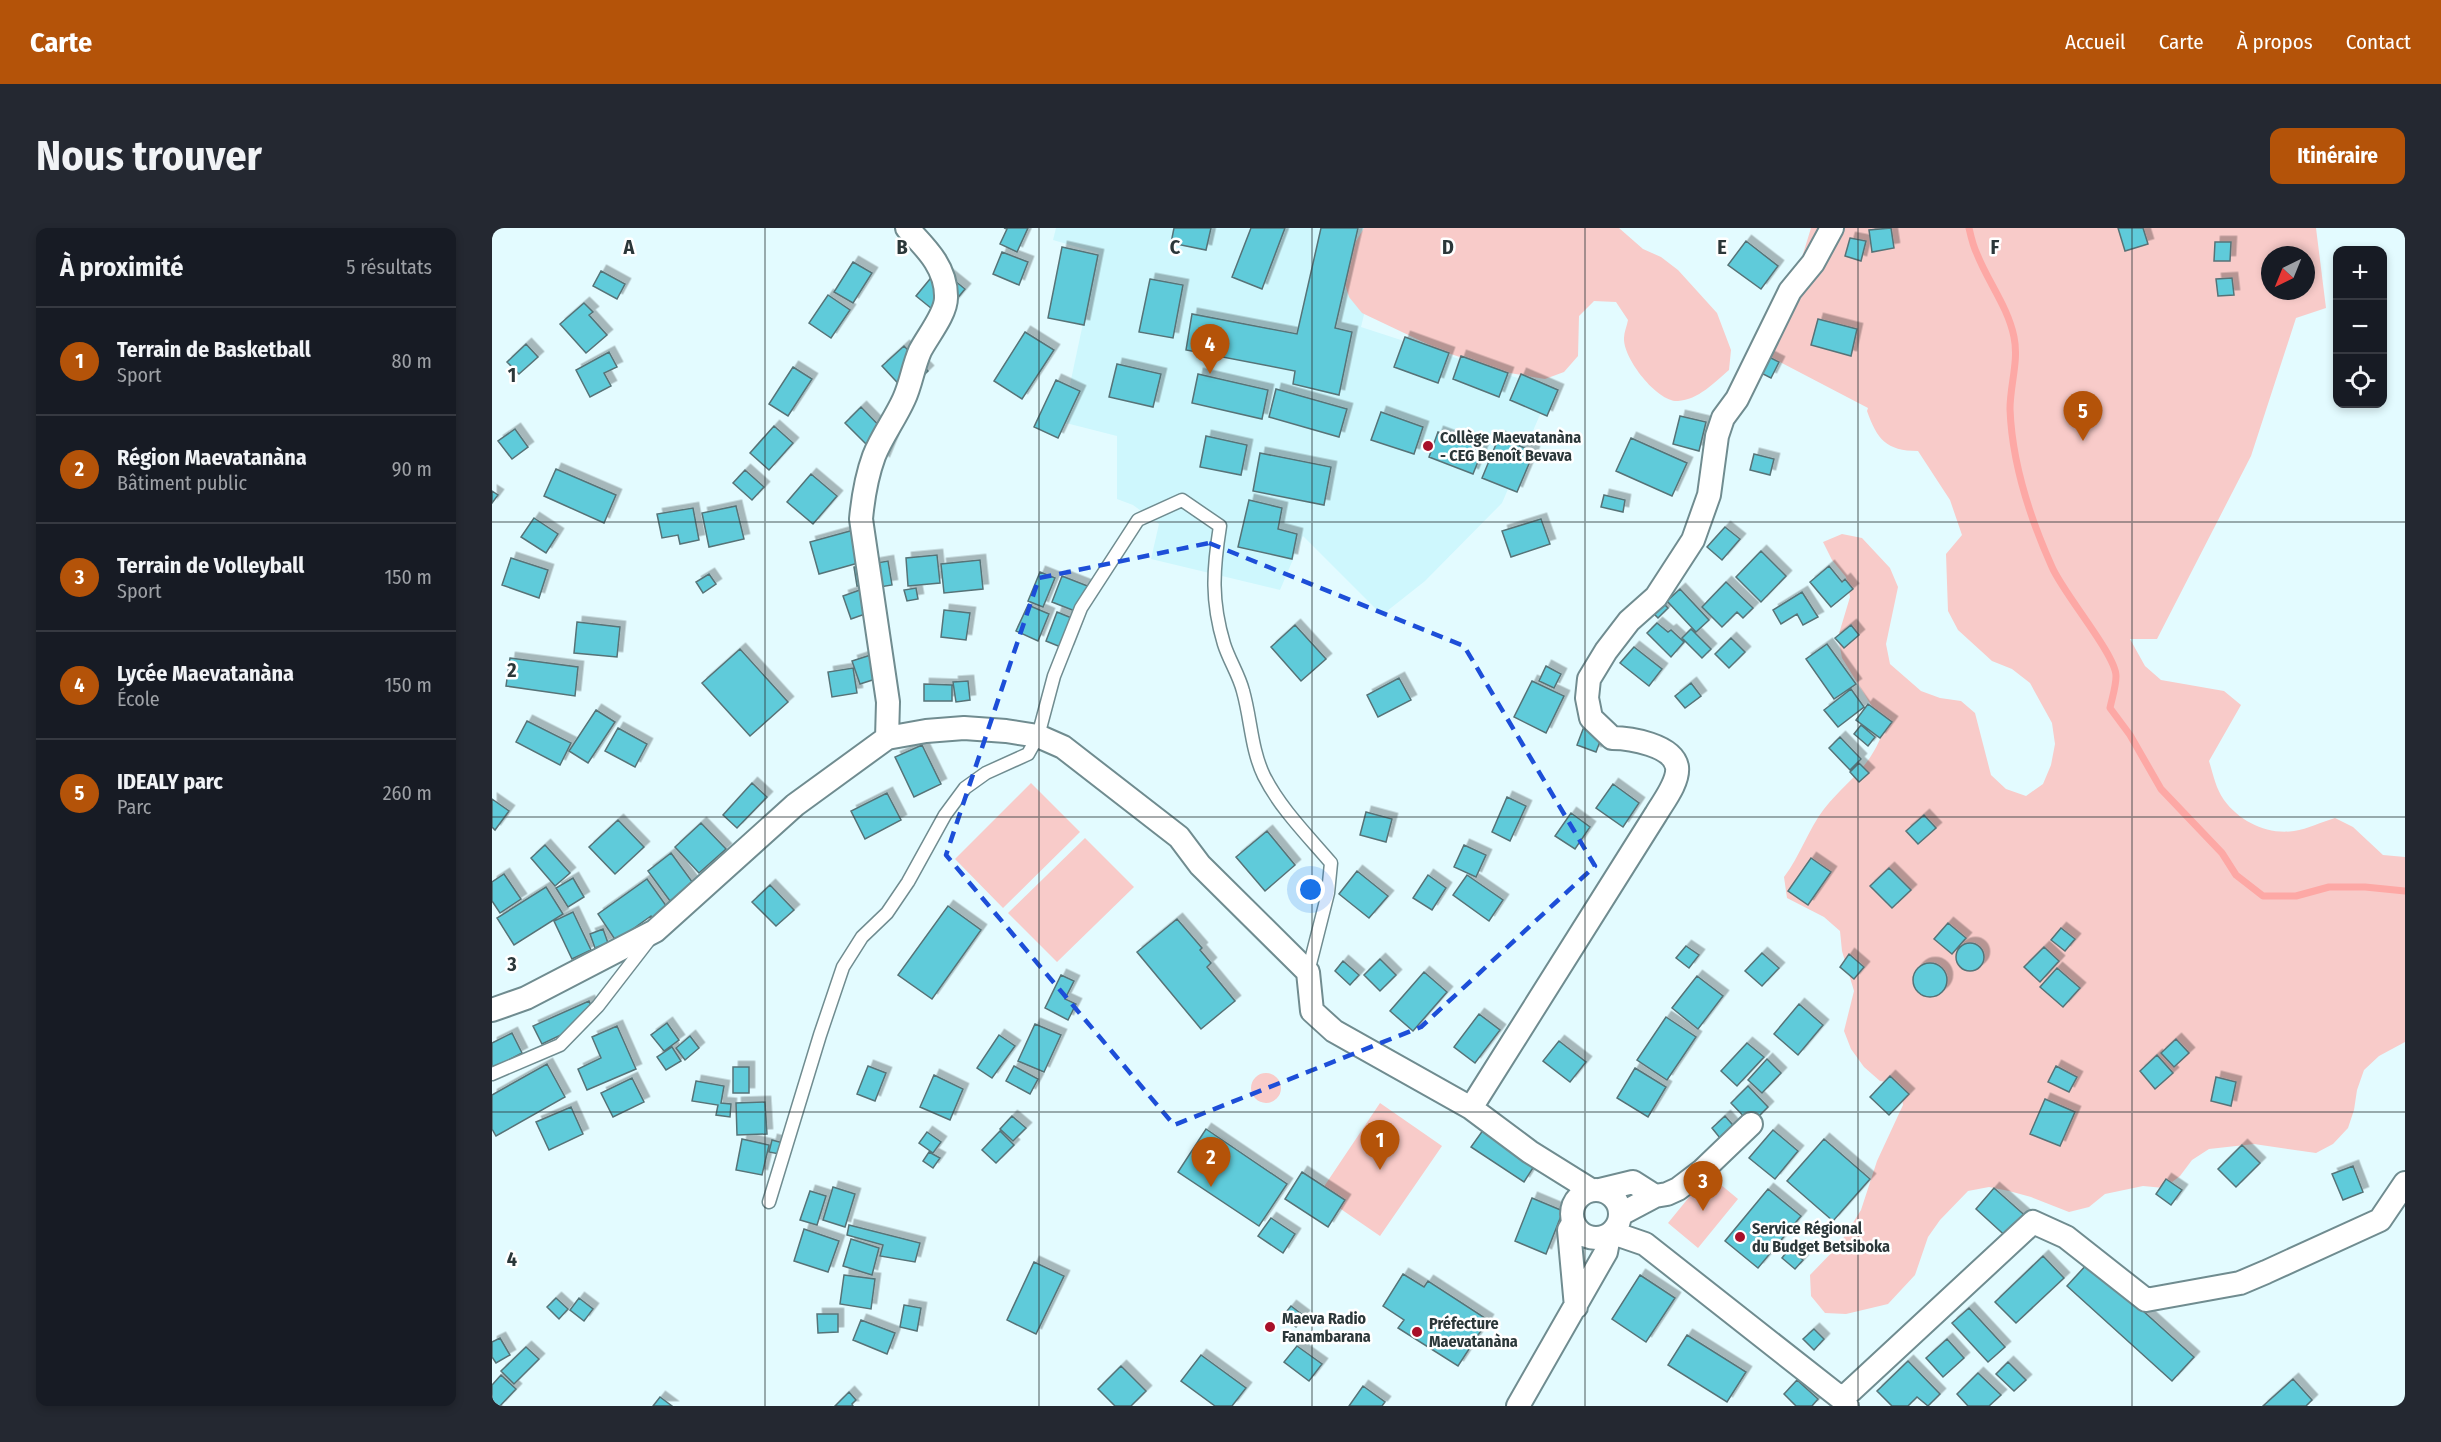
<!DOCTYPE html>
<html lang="fr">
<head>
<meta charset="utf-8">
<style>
  body { margin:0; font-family:"Fira Sans Condensed",sans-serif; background:#242831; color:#f1f3f6 }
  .controls { position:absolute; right:18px; top:18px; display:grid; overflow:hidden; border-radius:12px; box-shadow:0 3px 9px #0003 }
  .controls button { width:54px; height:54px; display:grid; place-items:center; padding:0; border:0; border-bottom:2px solid #363941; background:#171b24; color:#f1f3f6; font:30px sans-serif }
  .compass { position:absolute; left:1769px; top:18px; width:54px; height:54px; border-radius:50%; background:#171b24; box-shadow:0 3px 9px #0003; rotate:223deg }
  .you { position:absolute; left:819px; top:662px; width:21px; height:21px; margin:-15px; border:4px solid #fff; border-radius:50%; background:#1a73e8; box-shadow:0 0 0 9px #1a73e833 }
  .badge { display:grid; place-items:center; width:39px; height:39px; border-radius:50%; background:#b45309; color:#fff; font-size:20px; font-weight:700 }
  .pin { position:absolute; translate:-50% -50px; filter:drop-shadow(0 2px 3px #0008) }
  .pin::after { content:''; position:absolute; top:32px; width:21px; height:18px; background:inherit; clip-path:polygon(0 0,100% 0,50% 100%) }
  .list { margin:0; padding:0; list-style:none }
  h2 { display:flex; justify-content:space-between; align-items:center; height:78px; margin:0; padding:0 24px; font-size:26px }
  h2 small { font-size:20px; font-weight:400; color:#9ea1a6 }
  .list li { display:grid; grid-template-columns:39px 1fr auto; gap:18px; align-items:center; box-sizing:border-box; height:108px; padding:0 24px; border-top:2px solid #363941 }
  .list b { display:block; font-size:22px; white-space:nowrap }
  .list p { margin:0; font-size:20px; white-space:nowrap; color:#9ea1a6 }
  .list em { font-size:20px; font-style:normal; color:#9ea1a6 }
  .icon { flex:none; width:33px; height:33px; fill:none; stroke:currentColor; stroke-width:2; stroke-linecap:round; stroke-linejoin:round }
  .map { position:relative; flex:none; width:1913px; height:1178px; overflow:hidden; border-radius:12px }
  header { display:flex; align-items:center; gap:36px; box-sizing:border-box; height:84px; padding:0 30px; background:#b45309; color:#fff }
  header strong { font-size:28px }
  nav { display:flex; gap:33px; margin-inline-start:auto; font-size:21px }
  .intro { display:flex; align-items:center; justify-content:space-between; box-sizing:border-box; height:144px; padding:0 36px }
  h1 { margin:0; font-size:42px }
  .button { padding:15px 27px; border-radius:12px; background:#b45309; color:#fff; font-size:21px; font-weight:700 }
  main { display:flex; gap:36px; padding:0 36px }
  aside { flex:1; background:#171b24; border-radius:12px; box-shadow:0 3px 9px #0003 }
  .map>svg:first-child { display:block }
</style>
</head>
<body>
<header>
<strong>Carte</strong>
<nav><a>Accueil</a><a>Carte</a><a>À propos</a><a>Contact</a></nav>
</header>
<div class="intro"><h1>Nous trouver</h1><a class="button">Itinéraire</a></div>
<main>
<aside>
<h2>À proximité<small>5 résultats</small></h2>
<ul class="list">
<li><span class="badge">1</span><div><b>Terrain de Basketball</b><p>Sport</p></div><em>80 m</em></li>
<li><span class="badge">2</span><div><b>Région Maevatanàna</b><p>Bâtiment public</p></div><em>90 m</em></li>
<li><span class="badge">3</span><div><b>Terrain de Volleyball</b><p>Sport</p></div><em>150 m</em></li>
<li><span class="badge">4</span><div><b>Lycée Maevatanàna</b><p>École</p></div><em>150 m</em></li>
<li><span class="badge">5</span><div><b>IDEALY parc</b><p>Parc</p></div><em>260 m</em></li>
</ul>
</aside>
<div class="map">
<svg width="1913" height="1178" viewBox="0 0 1913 1178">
  <defs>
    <filter id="shadow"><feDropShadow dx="5.5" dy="-5.5" stdDeviation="0" flood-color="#0004"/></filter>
  </defs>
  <rect width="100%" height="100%" fill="#e3fbff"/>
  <path fill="#cef7fd" d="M564,0H893L869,99L1059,161L1010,275L933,353L890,387L811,308L788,362L659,331L667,296L641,277L625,271V208L570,194L606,25L561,12Z"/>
  <path fill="#f8cbc9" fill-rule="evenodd" d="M872,0H1127L1151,21L1169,29L1186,42L1225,85L1239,122L1237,142C1223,154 1206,172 1186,173C1165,174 1131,130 1132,110C1132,104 1135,98 1136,92L1124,74L1102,73L1087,88L1086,128L1072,144L1053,151L1012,144L950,123L870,85L857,69L851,50L854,30Z
    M1319,0H1824L1834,80L1804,90L1759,228L1665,411H1638L1653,438L1669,452L1732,463L1749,477L1717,533C1721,546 1724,561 1732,572C1748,594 1776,607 1802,603C1816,601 1829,594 1843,590L1861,599L1891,627L1913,629V814L1887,828L1872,842L1865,862L1862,882L1856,900L1841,916L1824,925L1762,916L1717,921L1700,932L1688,948L1672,960L1651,958L1613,966L1597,979L1577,984L1539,969L1517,963L1497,959L1476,963L1448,992L1436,1009L1423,1047L1396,1076L1354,1086L1333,1085L1319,1068L1318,1047L1347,1017L1369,982L1385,933L1411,877L1408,856L1388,853L1372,839L1359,821L1352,803L1362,763L1350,723L1348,703L1332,689L1295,670L1292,649C1308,628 1316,602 1332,581C1356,551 1376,543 1391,504L1384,485L1350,430L1346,409L1358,369L1354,349L1340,332L1331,314L1350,306L1370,310L1398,340L1406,359L1394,416L1398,436L1429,463L1448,470L1469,473L1483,485L1499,547L1514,561L1534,568L1551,556L1559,537L1563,516L1560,495L1538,455L1520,441L1500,433L1466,402L1456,383L1454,326L1470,307L1458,272L1426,223C1394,223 1385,211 1375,183L1376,180L1265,122L1303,52ZM1778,27H1814V63H1778Z
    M539,555L588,604L511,680L463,631Z
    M593,610L642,659L565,734L516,685Z
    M759 860a15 15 0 1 1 30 0a15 15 0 1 1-30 0Z
    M888,875L950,918L888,1008L827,966Z
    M1216,946L1246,971L1206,1020L1176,995Z"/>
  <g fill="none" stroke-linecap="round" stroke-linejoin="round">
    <path stroke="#fda8a5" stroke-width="7" d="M1477,0C1479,9 1481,18 1485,26C1496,54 1516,79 1522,109C1527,133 1518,157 1518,181C1520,235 1538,290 1560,339C1571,365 1624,427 1624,448C1624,459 1620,470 1618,480L1638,507L1669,561L1730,625L1744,647L1771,668H1804L1837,659H1873L1913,663"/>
  </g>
  <path fill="#5ecbda" stroke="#577377" stroke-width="1.5" filter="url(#shadow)" d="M512,0H536L525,24L508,16L515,1Z
    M682,0H719L714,22L679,15Z
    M759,0H793L770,61L740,49Z
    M829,0H866L843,100L860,104L847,167L801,156L803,143L694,122L700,86L805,106Z
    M1399,0L1402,20L1380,24L1377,2Z
    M1626,0H1651L1656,16L1633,23Z
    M1358,10L1374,13L1369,33L1353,28Z
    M1254,13L1286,38L1269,61L1236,37Z
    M1723,14H1739L1738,33H1722Z
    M570,19L606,27L592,97L556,90Z
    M510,24L536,34L527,57L501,46Z
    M361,34L380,45L361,75L342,64Z
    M447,40L473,61L450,89L424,68Z
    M109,43L133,56L125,71L101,58Z
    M1740,50L1742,67L1726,68L1724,51Z
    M658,51L691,57L681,110L647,104Z
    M336,67L358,82L339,110L317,95Z
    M92,75L101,84L97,87L115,107L94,125L68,96Z
    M1326,91L1365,101L1359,128L1319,117Z
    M533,104L562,122L530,171L502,153Z
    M913,109L957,125L946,155L902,139Z
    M34,116L46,129L27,146L15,134Z
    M412,118L436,143L414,164L390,138Z
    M117,124L125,139L112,145L119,158L98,169L84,142Z
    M969,128L1016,145L1007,169L961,151Z
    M1275,128L1287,134L1279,150L1267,144Z
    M625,136L669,146L661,179L617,169Z
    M301,139L320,151L296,188L277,176Z
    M706,146L776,162L770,191L700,175Z
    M1029,146L1066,162L1055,188L1018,172Z
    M564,152L588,163L566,210L542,199Z
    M784,161L855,181L847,209L777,189Z
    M369,179L401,212L392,234L353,195Z
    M889,184L931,199L922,226L879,212Z
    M1188,188L1214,194L1207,223L1181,216Z
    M282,198L301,215L277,242L258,225Z
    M23,201L36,219L20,231L6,213Z
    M946,204L991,221L981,246L937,229Z
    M714,208L755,217L749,247L708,239Z
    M1007,209L1042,224L1025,264L990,250Z
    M1139,210L1195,235L1180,268L1124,243Z
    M768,225L839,239L832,277L761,263Z
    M1262,226L1282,231L1278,247L1258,242Z
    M64,241L124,267L112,295L52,268Z
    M253,242L272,259L260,272L241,255Z
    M319,246L345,268L321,296L295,274Z
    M0,263L6,267L0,275Z
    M1112,267L1133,272L1131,284L1109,279Z
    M757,272L790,280L786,301L805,306L800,331L746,319Z
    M244,278L252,311L217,319L210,285Z
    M201,280L207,312L188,316L186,307L170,310L165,286Z
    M42,290L66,306L54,325L29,309Z
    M1049,291L1058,316L1019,329L1010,303Z
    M1233,299L1248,311L1230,332L1215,319Z
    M369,300L377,332L327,346L318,314Z
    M1269,323L1294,348L1269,374L1244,349Z
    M445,327L448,355L416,358L414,330Z
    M19,330L56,342L47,370L10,357Z
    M488,332L491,361L452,365L449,336Z
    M396,333L400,357L382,360L381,355L365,358L362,339Z
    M1337,338L1350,354L1353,351L1361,361L1339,379L1318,354Z
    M548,344L563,350L551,379L536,373Z
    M217,346L224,356L211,365L204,354Z
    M570,348L598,359L588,385L560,374Z
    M1234,354L1261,380L1251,390L1245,384L1230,399L1210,379Z
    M379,358L387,381L359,391L351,368Z
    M424,360L426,371L415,373L412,362Z
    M1188,361L1217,392L1204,404L1175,373Z
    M1310,364L1326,389L1311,397L1305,386L1289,396L1281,382Z
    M1167,371L1176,380L1166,390L1157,381Z
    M536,377L557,386L546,413L524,403Z
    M452,382L478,385L474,412L449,409Z
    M565,384L587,393L576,422L554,413Z
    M85,394L128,399L125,429L82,425Z
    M1165,395L1176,404L1179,402L1192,414L1179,429L1155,405Z
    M803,397L834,431L809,453L779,419Z
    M1359,397L1367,407L1352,420L1343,410Z
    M1199,401L1219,421L1210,430L1190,410Z
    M1239,410L1253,424L1237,440L1223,426Z
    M1335,416L1364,456L1342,471L1314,431Z
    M1142,419L1170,441L1157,458L1128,435Z
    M248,421L296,474L258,508L210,455Z
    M388,424L396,447L368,456L360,433Z
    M18,430L86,439L83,468L14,458Z
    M1054,438L1069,446L1062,460L1047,453Z
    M361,440L365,465L340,469L336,444Z
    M907,450L919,472L886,489L875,467Z
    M476,453L478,472L464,474L461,454Z
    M1040,453L1072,468L1054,505L1022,489Z
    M1199,455L1209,468L1193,480L1183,468Z
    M432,456L460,457V473H432Z
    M1359,461L1372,479L1346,499L1332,482Z
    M1376,476L1400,494L1388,510L1364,492Z
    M104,482L123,494L96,535L77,523Z
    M35,493L79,515L68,537L24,514Z
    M1093,496L1112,503L1104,524L1085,517Z
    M1369,497L1383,509L1376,518L1362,506Z
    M126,500L155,516L143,539L113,523Z
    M1348,509L1369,531L1358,542L1337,520Z
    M430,517L449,556L422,569L403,529Z
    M1367,535L1377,545L1367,554L1358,544Z
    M260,555L275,569L245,600L231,587Z
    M1121,556L1147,575L1131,599L1104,580Z
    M395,565L409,592L373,611L359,583Z
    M1015,569L1034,578L1018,613L1000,604Z
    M0,571L17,583L3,602L0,599Z
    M874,584L900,591L894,614L868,607Z
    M1079,585L1098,599L1083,621L1063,608Z
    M1432,587L1444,600L1426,616L1414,603Z
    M126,592L152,619L123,646L97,619Z
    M209,595L234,621L207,645L183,619Z
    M775,603L803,637L773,663L744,629Z
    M53,617L78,645L63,658L39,630Z
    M972,617L994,627L984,649L962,639Z
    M179,625L201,655L178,673L156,643Z
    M1319,630L1339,644L1316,677L1296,663Z
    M1397,640L1419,662L1400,680L1378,658Z
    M865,643L896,668L877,690L847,666Z
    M12,646L29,671L8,685L0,673V654Z
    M936,647L954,660L940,682L921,670Z
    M975,647L1011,672L997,693L961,667Z
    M81,650L92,669L76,679L64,660Z
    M155,651L180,686L165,697L159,688L124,713L106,686Z
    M278,657L302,682L284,698L260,674Z
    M54,659L71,686L22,717L5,690Z
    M456,678L489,702L440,771L406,747Z
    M81,684L99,722L80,731L62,693Z
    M685,691L710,720L708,722L719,735L715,739L743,773L709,801L645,724Z
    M1456,695L1474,710L1460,726L1442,711Z
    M1569,700L1583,711L1573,723L1559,712Z
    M111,701L116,715L103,720L98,706Z
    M1464 729a14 14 0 1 1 28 0a14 14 0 1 1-28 0Z
    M1194,718L1207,727L1197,740L1184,730Z
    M1552,719L1567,733L1548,754L1532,739Z
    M1270,725L1287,740L1270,758L1253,743Z
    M1357,726L1372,739L1362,751L1348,739Z
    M888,731L904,747L888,763L872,747Z
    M851,733L867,747L858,757L843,743Z
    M1421 752a17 17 0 1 1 34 0a17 17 0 1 1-34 0Z
    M1565,740L1588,760L1571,779L1548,759Z
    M932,744L955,764L921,803L898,783Z
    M569,747L582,753L573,771L584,776L576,792L553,780Z
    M1205,748L1231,768L1206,801L1180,780Z
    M97,773L101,782L88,788L92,796L50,816L41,798Z
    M1307,776L1331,797L1306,827L1282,806Z
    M987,786L1008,802L983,835L962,819Z
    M1174,789L1204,809L1175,852L1145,832Z
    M175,795L187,812L172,823L159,807Z
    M543,796L569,807L552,844L526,833Z
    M125,798L144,841L95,862L86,841L109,830L100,809Z
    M20,805L30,825L0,841V815Z
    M507,807L523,818L500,850L485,840Z
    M198,808L207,820L193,832L184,820Z
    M1684,811L1697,825L1682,839L1669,825Z
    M1067,813L1094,834L1078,854L1051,833Z
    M1255,815L1272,829L1245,858L1229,843Z
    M180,819L189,833L174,842L165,829Z
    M1665,827L1681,845L1663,861L1648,843Z
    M1275,831L1289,845L1270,865L1256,852Z
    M55,836L73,869L4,908L0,901V867Z
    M376,838L394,845L383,873L365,866Z
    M522,838L546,851L538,866L514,853Z
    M1564,838L1585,849L1577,864L1556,854Z
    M241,839H257V865H241Z
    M1143,840L1174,859L1156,889L1125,870Z
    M442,847L471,861L458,892L428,879Z
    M1398,848L1417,866L1397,887L1378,869Z
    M1724,849L1744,854L1739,878L1719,873Z
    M140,850L152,874L121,889L109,865Z
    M204,853L232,858L229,875L239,876L238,889L224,887L226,877L200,873Z
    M1256,858L1276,879L1259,896L1239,875Z
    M1553,871L1583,884L1568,918L1538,906Z
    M273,874L275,906L245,907L244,875Z
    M79,879L91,906L57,922L44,894Z
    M520,888L534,900L521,913L508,901Z
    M1233,888L1246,903L1232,915L1220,900Z
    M994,898L1046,932L1032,954L979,919Z
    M714,901L795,956L767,998L686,944Z
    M1281,902L1306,923L1283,951L1257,930Z
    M508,903L522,917L504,935L490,922Z
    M435,904L449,914L441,925L427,915Z
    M250,911L277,917L270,947L244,942Z
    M1332,911L1378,951L1341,993L1295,953Z
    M280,912L295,916L292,927L277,924Z
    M1750,917L1768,935L1744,959L1726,941Z
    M437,924L448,930L441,940L431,933Z
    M1861,938L1871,964L1851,972L1840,946Z
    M810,944L853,972L836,999L793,971Z
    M1674,951L1690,962L1679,977L1664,966Z
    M341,959L363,966L353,999L331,992Z
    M1502,960L1538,992L1519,1013L1484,981Z
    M1276,961L1309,988L1266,1040L1233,1013Z
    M318,963L334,968L325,997L308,992Z
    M1040,970L1071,983L1054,1026L1023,1013Z
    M779,990L803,1006L791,1025L766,1008Z
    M357,997L428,1015L423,1034L388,1028L391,1017L355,1007Z
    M312,1001L347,1013L336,1044L302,1033Z
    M359,1011L387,1020L380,1047L351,1038Z
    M1297,1021L1311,1032L1303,1041L1290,1030Z
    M1551,1028L1572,1050L1524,1095L1503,1074Z
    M542,1034L572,1048L544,1106L515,1092Z
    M1597,1034L1702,1129L1680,1153L1575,1058Z
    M911,1046L932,1059L936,1053L996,1092L966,1138L906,1100L912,1092L891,1078Z
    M352,1047L383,1051L379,1081L348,1076Z
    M1148,1047L1183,1070L1154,1114L1120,1091Z
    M64,1070L76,1081L67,1091L55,1079Z
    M87,1070L101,1081L92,1093L78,1082Z
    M412,1077L429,1080L425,1103L408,1099Z
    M799,1078L812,1088L804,1099L791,1088Z
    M1477,1080L1513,1119L1496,1134L1460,1095Z
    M325,1086H346V1104L326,1105Z
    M369,1092L403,1105L395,1126L361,1112Z
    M1322,1101L1332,1111L1322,1122L1311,1111Z
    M1195,1107L1254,1144L1235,1174L1176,1137Z
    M8,1110L18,1127L4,1135L0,1129V1114Z
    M1455,1111L1472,1130L1451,1149L1434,1130Z
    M805,1118L830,1136L817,1153L792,1134Z
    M34,1119L47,1131L22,1156L9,1143Z
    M709,1127L754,1160L740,1178H723L689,1153Z
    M1416,1133L1448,1166L1436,1178L1425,1169L1416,1178H1400L1385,1163Z
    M1516,1134L1534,1152L1522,1163L1504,1146Z
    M629,1138L654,1163L639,1178H623L606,1161Z
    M1486,1145L1509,1167L1497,1178H1476L1465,1166Z
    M9,1147L24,1161L8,1178H0V1157Z
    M1801,1151L1820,1172L1814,1178H1771Z
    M1305,1152L1326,1171L1320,1178H1304L1292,1166Z
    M871,1158L893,1174L890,1178H857Z
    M357,1164L364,1172L360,1176L361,1178H343Z
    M168,1169L180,1178H161Z"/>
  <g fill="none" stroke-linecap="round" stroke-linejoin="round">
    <g stroke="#708c90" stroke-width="15">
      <path id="lane" d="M0,846L68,817L106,778L157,712
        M277,974L328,807L351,739L370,709L395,685L416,654L453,587L473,560L494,545L536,526L546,508L562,448L589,380L646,292L690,272L728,298C721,342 719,373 732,416C737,432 747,447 751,463C759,491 759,521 772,548C788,580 816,608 839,635L836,665L816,744"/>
    </g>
    <g stroke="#708c90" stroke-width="26">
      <path id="street" d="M395,510L396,474L369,291C371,270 375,247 382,228C390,208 403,191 412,171C419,156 421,139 428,123C435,109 454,86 454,70C455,40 434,20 415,0
        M0,782L34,770L163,703L303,577L395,510L434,503L472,500L514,503L546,508L571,519L687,609L708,637L816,744L820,783L842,803L979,880L1038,924L1099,962
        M979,880L1164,586C1171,574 1187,554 1185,539C1181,517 1138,510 1120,510L1099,490L1095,470L1097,451L1114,423L1137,393L1164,369L1201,312L1217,267L1225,208L1231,190L1245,171L1298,63L1321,35L1340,0
        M1080 986a24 24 0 1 1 48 0a24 24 0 1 1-48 0Z
        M1108,962L1141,954L1163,968
        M1129,986L1163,968L1175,966L1186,961L1211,942L1259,896
        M1081,995L1077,1002L1084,1079
        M1121,1005L1153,1016L1350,1171L1355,1178
        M1350,1171L1541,994L1574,1009L1654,1072L1748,1055L1774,1044L1888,992L1913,955
        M1026,1178L1114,1024L1117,1008"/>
    </g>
    <use href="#lane" stroke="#fff" stroke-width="12"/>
    <use href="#street" stroke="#fff" stroke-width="22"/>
  </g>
  <path fill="none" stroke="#1d4ed8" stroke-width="4.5" stroke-dasharray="12 8" stroke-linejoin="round" d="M717,315L972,418L1103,638L929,799L682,897L454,627L547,350Z"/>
  <path fill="none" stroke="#2b3739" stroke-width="1.5" stroke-opacity="0.55" d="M273,0V1178M547,0V1178M820,0V1178M1093,0V1178M1366,0V1178M1640,0V1178M0,294H1913M0,589H1913M0,884H1913"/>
  <g fill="#a81029" stroke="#fff" stroke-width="2">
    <circle cx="936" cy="218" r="6"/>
    <circle cx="1248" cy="1009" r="6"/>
    <circle cx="778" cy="1099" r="6"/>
    <circle cx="925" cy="1104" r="6"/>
  </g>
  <g text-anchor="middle" stroke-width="5" stroke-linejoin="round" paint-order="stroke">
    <g font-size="16" font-weight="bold" fill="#2b3739" stroke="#fff" text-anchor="start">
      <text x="948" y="215">Collège Maevatanàna<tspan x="948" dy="18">- CEG Benoît Bevava</tspan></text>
      <text x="1260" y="1006">Service Régional<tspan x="1260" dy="18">du Budget Betsiboka</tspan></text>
      <text x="790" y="1096">Maeva Radio<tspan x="790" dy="18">Fanambarana</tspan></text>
      <text x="937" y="1101">Préfecture<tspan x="937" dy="18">Maevatanàna</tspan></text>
    </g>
  </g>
  <g font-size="20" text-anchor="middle" font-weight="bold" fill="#2b3739" stroke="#fff" stroke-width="5" stroke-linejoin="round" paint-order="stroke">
    <text x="137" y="26">A</text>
    <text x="410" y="26">B</text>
    <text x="683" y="26">C</text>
    <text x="956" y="26">D</text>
    <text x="1230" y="26">E</text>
    <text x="1503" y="26">F</text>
    <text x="20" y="154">1</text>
    <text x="20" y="449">2</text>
    <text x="20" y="743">3</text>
    <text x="20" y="1038">4</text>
  </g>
</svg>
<div class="controls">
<button>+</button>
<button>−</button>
<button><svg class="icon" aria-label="locate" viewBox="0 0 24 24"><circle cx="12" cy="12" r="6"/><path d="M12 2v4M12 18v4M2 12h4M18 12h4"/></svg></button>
</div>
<svg class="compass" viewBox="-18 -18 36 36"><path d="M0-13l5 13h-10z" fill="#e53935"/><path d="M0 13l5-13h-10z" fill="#9ea1a6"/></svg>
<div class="you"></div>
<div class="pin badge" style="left:888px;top:942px">1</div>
<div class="pin badge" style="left:719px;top:959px">2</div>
<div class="pin badge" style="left:1211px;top:983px">3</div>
<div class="pin badge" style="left:718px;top:146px">4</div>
<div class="pin badge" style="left:1591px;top:213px">5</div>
</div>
</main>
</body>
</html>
